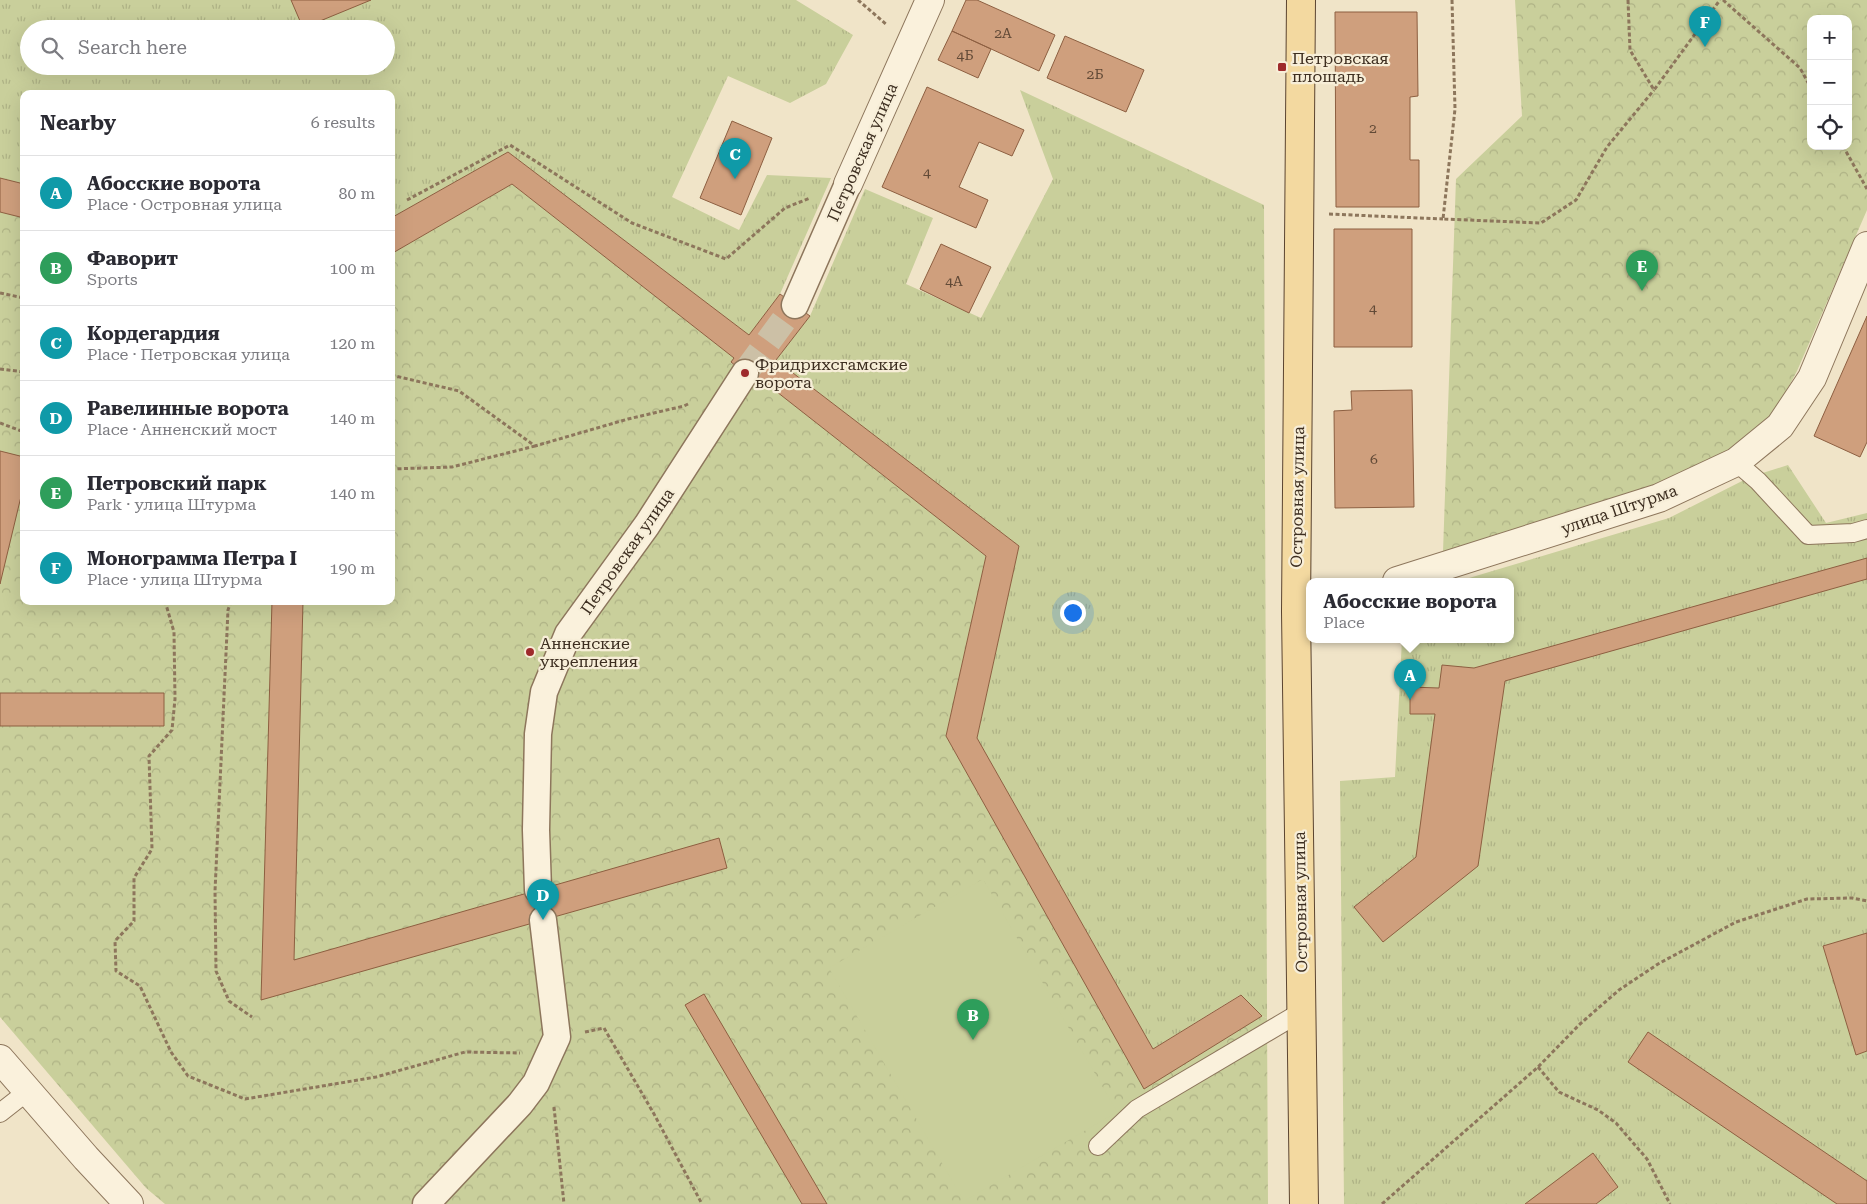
<!DOCTYPE html>
<html lang="en">
<head>
<meta charset="utf-8">
<style>
  body { margin:0; font-family:"Roboto Serif",serif; background:#f2f2f3; color:#2b2b33 }
  .controls { position:absolute; right:15px; top:15px; display:grid; overflow:hidden; border-radius:10px; box-shadow:0 5px 20px #0002 }
  .controls button { width:45px; height:45px; display:grid; place-items:center; padding:0; border:0; border-bottom:1px solid #e1e1e2; background:#fff; color:#2b2b33; font:25px sans-serif }
  .you { position:absolute; left:1072px; top:612px; width:18px; height:18px; margin:-12px; border:4px solid #fff; border-radius:50%; background:#1a73e8; box-shadow:0 0 0 8px #1a73e833 }
  .badge { display:grid; place-items:center; width:32px; height:32px; border-radius:50%; background:#b45309; color:#fff; font-size:16px; font-weight:700 }
  .pin { position:absolute; translate:-50% -41px; filter:drop-shadow(0 1px 2px #0008) }
  .pin::after { content:''; position:absolute; top:26px; width:18px; height:15px; background:inherit; clip-path:polygon(0 0,100% 0,50% 100%) }
  .popup { position:absolute; left:1306px; top:578px; width:208px; height:65px; box-sizing:border-box; display:grid; place-content:center; border-radius:10px; background:#fff; filter:drop-shadow(0 1px 4px #0005); font-size:16px; white-space:nowrap; color:#7c7c81 }
  .popup b { font-size:19px; color:#2b2b33 }
  .popup::after { content:''; position:absolute; left:50%; top:100%; margin-left:-10px; border:10px solid transparent; border-top-color:#fff }
  .list { margin:0; padding:0; list-style:none }
  h2 { display:flex; justify-content:space-between; align-items:center; height:65px; margin:0; padding:0 20px; font-size:21px }
  h2 small { font-size:16px; font-weight:400; color:#7c7c81 }
  .list li { display:grid; grid-template-columns:32px 1fr auto; gap:15px; align-items:center; box-sizing:border-box; height:75px; padding:0 20px; border-top:1px solid #e1e1e2 }
  .list b { display:block; font-size:19px; white-space:nowrap }
  .list p { margin:0; font-size:16px; white-space:nowrap; color:#7c7c81 }
  .list em { font-size:16px; font-style:normal; color:#7c7c81 }
  .icon { flex:none; width:28px; height:28px; fill:none; stroke:currentColor; stroke-width:2; stroke-linecap:round; stroke-linejoin:round }
  .map { position:relative; flex:none; width:1867px; height:1204px; overflow:hidden }
  .search { position:absolute; background:#fff; box-shadow:0 5px 20px #0002; left:20px; top:20px; width:375px; height:55px; display:flex; align-items:center; gap:12px; box-sizing:border-box; padding:0 18px; border-radius:28px; color:#7c7c81; font-size:19px }
  .panel { position:absolute; background:#fff; box-shadow:0 5px 20px #0002; left:20px; top:90px; width:375px; height:515px; border-radius:10px }
  .map>svg:first-child { display:block }
</style>
</head>
<body>
<div class="map">
<svg width="1867" height="1204" viewBox="0 0 1867 1204">
  <defs>
    <pattern id="grass-tufts" width="24" height="20" patternUnits="userSpaceOnUse" patternTransform="scale(1.25)"><rect width="24" height="20" fill="#c9cf9b"/><path d="M3 7l-1-3M5 7V3M7 7l1-3M15 17l-1-3M17 17v-4M19 17l1-3" fill="none" stroke="#aeb285"/></pattern>
    <pattern id="park-crowns" width="20" height="18" patternUnits="userSpaceOnUse" patternTransform="scale(1.25)"><rect width="20" height="18" fill="#c9cf9b"/><path d="M2 6a3 3 0 1 1 6 0M12 15a3 3 0 1 1 6 0" fill="none" stroke="#aeb285"/></pattern>
  </defs>
  <rect width="100%" height="100%" fill="#f0e4c8"/>
  <path fill="url(#grass-tufts)" fill-rule="evenodd" d="M0,0H796L853,35L826,84L790,103L728,76L672,197L739,230L767,175L831,178L780,294L749,335L508,152L391,218V94H24V184L0,178ZM29,29H386V66H29Z
    M1020,90L1264,205L1267,1018L1262,1016L1240,995L1153,1049L977,738L1019,546L776,360L810,316L865,189L933,218L906,284L981,318L1053,179Z
    M1788,465L1826,523L1867,513V1204H1344L1340,781L1395,777L1402,639H1510V581H1459L1669,518L1750,477Z"/>
  <path fill="url(#park-crowns)" fill-rule="evenodd" d="M1515,0H1867V210L1797,371L1771,420L1733,448L1652,488L1443,552L1456,179L1522,116ZM1811,19H1848V146H1811Z
    M512,184L734,358L731,363L760,385L763,381L986,556L946,736L1144,1088L1262,1016L1267,1018L1268,1204H165L146,1188L0,1017V212L24,218V601H391V254Z"/>
  <path fill="#c9cf9b" d="M983,879L1117,1112L964,1201L829,968Z"/>
  <path fill="#cf9f7d" stroke="#8d5f41" d="M291,0H371L303,28Z
    M966,0H977L1055,35L1039,71L952,31Z
    M1335,12H1417L1418,96L1410,97V160H1419V207H1336Z
    M952,31L991,49L978,78L938,60Z
    M1065,36L1144,70L1126,112L1047,78Z
    M927,87L1024,130L1012,156L979,142L959,187L988,200L976,228L882,187Z
    M732,121L772,138L741,215L700,198Z
    M508,152L749,335L780,294L810,316L776,360L1019,546L977,738L1153,1049L1241,995L1262,1016L1144,1089L946,736L986,556L763,381L760,386L731,362L734,358L512,184L391,254V218Z
    M0,178L24,184V218L0,212Z
    M1334,229H1412V347H1334Z
    M941,244L991,267L969,313L920,289Z
    M1867,316V442L1860,457L1814,436Z
    M1412,390L1414,507L1335,508L1334,411L1352,410L1351,391Z
    M0,451L24,457V484L0,584Z
    M1867,558V579L1505,681L1478,866L1383,942L1354,907L1416,857L1435,714H1410V687L1439,688L1442,665L1474,668Z
    M272,601H303L294,960L719,838L727,868L261,1000Z
    M0,693H164V726H0Z
    M1867,933V1051L1856,1055L1823,946Z
    M704,994L827,1204H802L685,1005Z
    M1648,1032L1867,1181V1204H1837L1628,1062Z
    M1593,1153L1618,1187L1596,1204H1525Z"/>
  <g fill="none" stroke-linecap="round" stroke-linejoin="round">
    <path stroke="#ccc0a6" stroke-width="26" stroke-dasharray="26 13" stroke-linecap="butt" d="M745,373L795,305"/>
    <g stroke="#8d765c" stroke-width="20">
      <path id="service" d="M1736,462L1758,481L1808,535L1853,533L1867,529
        M0,1113L28,1091
        M1098,1146L1137,1109L1301,1012"/>
    </g>
    <g stroke="#8d765c" stroke-width="29">
      <path id="pedestrian" d="M795,305L848,184
        M538,890L536,830L538,734L544,692L568,634L647,525L745,373
        M426,1204L520,1104L536,1083L557,1037L543,920"/>
    </g>
    <g stroke="#8d765c" stroke-width="30">
      <path id="minor" d="M848,184L930,0
        M1397,581L1659,498L1736,462L1780,426L1812,378L1867,246"/>
    </g>
    <g stroke="#8d765c" stroke-width="30">
      <path id="tertiary" d="M0,1059L86,1158L129,1204"/>
    </g>
    <g stroke="#5b4430" stroke-width="30">
      <path id="primary" d="M1301,0L1296,612L1304,1204"/>
    </g>
    <path stroke="#8d765c" stroke-width="3" stroke-dasharray="4 2.5" stroke-linecap="butt" d="M858,0L887,25
      M1452,0L1455,109L1443,219L1541,223L1576,200L1607,147L1654,90
      M1628,0L1630,50L1654,90L1720,0
      M1723,0L1800,68L1811,88
      M1843,146L1867,189
      M407,200L510,145L632,223L726,259L785,208L810,198
      M1329,214L1443,219
      M0,293L24,298
      M0,369L24,372
      M391,375L459,391L535,446L628,419L684,406L690,403
      M0,423L24,432
      M391,469L452,467L535,446
      M165,601L174,632L175,699L172,730L149,756L152,849L134,878V921L115,941L116,971L140,986L171,1052L188,1076L245,1099L376,1077L465,1052L520,1053
      M231,601L228,610L215,891L216,971L229,1001L252,1017
      M585,1032L604,1028L654,1114L702,1204
      M1538,1067L1559,1092L1598,1110L1616,1123L1647,1159L1670,1204
      M554,1107L564,1204
      M1382,1204L1538,1067L1580,1024L1619,990L1658,964L1736,922L1807,899L1852,898L1867,901"/>
    <use href="#service" stroke="#faf1dc" stroke-width="18"/>
    <use href="#pedestrian" stroke="#faf1dc" stroke-width="26"/>
    <use href="#minor" stroke="#faf1dc" stroke-width="28"/>
    <use href="#tertiary" stroke="#faf1dc" stroke-width="28"/>
    <use href="#primary" stroke="#f3d9a0" stroke-width="28"/>
  </g>
  <g fill="#9e2a2b" stroke="#f7eed8" stroke-width="2">
    <rect x="1277" y="62" width="10" height="10" rx="2.5"/>
    <circle cx="745" cy="373" r="5"/>
    <circle cx="530" cy="652" r="5"/>
  </g>
  <g text-anchor="middle" stroke-width="4.5" stroke-linejoin="round" paint-order="stroke">
    <g font-size="14" fill="#624a37">
      <text x="1003" y="38">2А</text>
      <text x="965" y="60">4Б</text>
      <text x="1095" y="79">2Б</text>
      <text x="1373" y="133">2</text>
      <text x="927" y="177">4</text>
      <text x="954" y="286">4А</text>
      <text x="1373" y="313">4</text>
      <text x="1374" y="464">6</text>
    </g>
    <g font-size="16" fill="#3d2e20" stroke="#f7eed8" text-anchor="start">
      <text x="1292" y="64">Петровская<tspan x="1292" dy="18">площадь</tspan></text>
      <text x="755" y="370">Фридрихсгамские<tspan x="755" dy="18">ворота</tspan></text>
      <text x="540" y="649">Анненские<tspan x="540" dy="18">укрепления</tspan></text>
    </g>
    <g font-size="16" fill="#3d2e20" stroke="#f7eed8">
      <text transform="translate(862 152) rotate(-66)" y="6">Петровская улица</text>
      <text transform="translate(1297 497) rotate(-89)" y="6">Островная улица</text>
      <text transform="translate(1619 509) rotate(-19)" y="6">улица Штурма</text>
      <text transform="translate(627 551) rotate(-55)" y="6">Петровская улица</text>
      <text transform="translate(1300 902) rotate(-91)" y="6">Островная улица</text>
    </g>
  </g>
</svg>
<div class="controls">
<button>+</button>
<button>−</button>
<button><svg class="icon" aria-label="locate" viewBox="0 0 24 24"><circle cx="12" cy="12" r="6"/><path d="M12 2v4M12 18v4M2 12h4M18 12h4"/></svg></button>
</div>
<div class="you"></div>
<div class="pin badge" style="left:1410px;top:700px;background:#0f9aa8">A</div>
<div class="popup"><b>Абосские ворота</b>Place</div>
<div class="pin badge" style="left:973px;top:1040px;background:#2e9e5b">B</div>
<div class="pin badge" style="left:735px;top:179px;background:#0f9aa8">C</div>
<div class="pin badge" style="left:543px;top:920px;background:#0f9aa8">D</div>
<div class="pin badge" style="left:1642px;top:291px;background:#2e9e5b">E</div>
<div class="pin badge" style="left:1705px;top:47px;background:#0f9aa8">F</div>
<div class="search"><svg class="icon" aria-label="search" viewBox="0 0 24 24"><circle cx="10" cy="10" r="6"/><path d="M15 15l6 6"/></svg>Search here</div>
<section class="panel">
<h2>Nearby<small>6 results</small></h2>
<ul class="list">
<li><span class="badge" style="background:#0f9aa8">A</span><div><b>Абосские ворота</b><p>Place · Островная улица</p></div><em>80 m</em></li>
<li><span class="badge" style="background:#2e9e5b">B</span><div><b>Фаворит</b><p>Sports</p></div><em>100 m</em></li>
<li><span class="badge" style="background:#0f9aa8">C</span><div><b>Кордегардия</b><p>Place · Петровская улица</p></div><em>120 m</em></li>
<li><span class="badge" style="background:#0f9aa8">D</span><div><b>Равелинные ворота</b><p>Place · Анненский мост</p></div><em>140 m</em></li>
<li><span class="badge" style="background:#2e9e5b">E</span><div><b>Петровский парк</b><p>Park · улица Штурма</p></div><em>140 m</em></li>
<li><span class="badge" style="background:#0f9aa8">F</span><div><b>Монограмма Петра I</b><p>Place · улица Штурма</p></div><em>190 m</em></li>
</ul>
</section>
</div>
</body>
</html>
